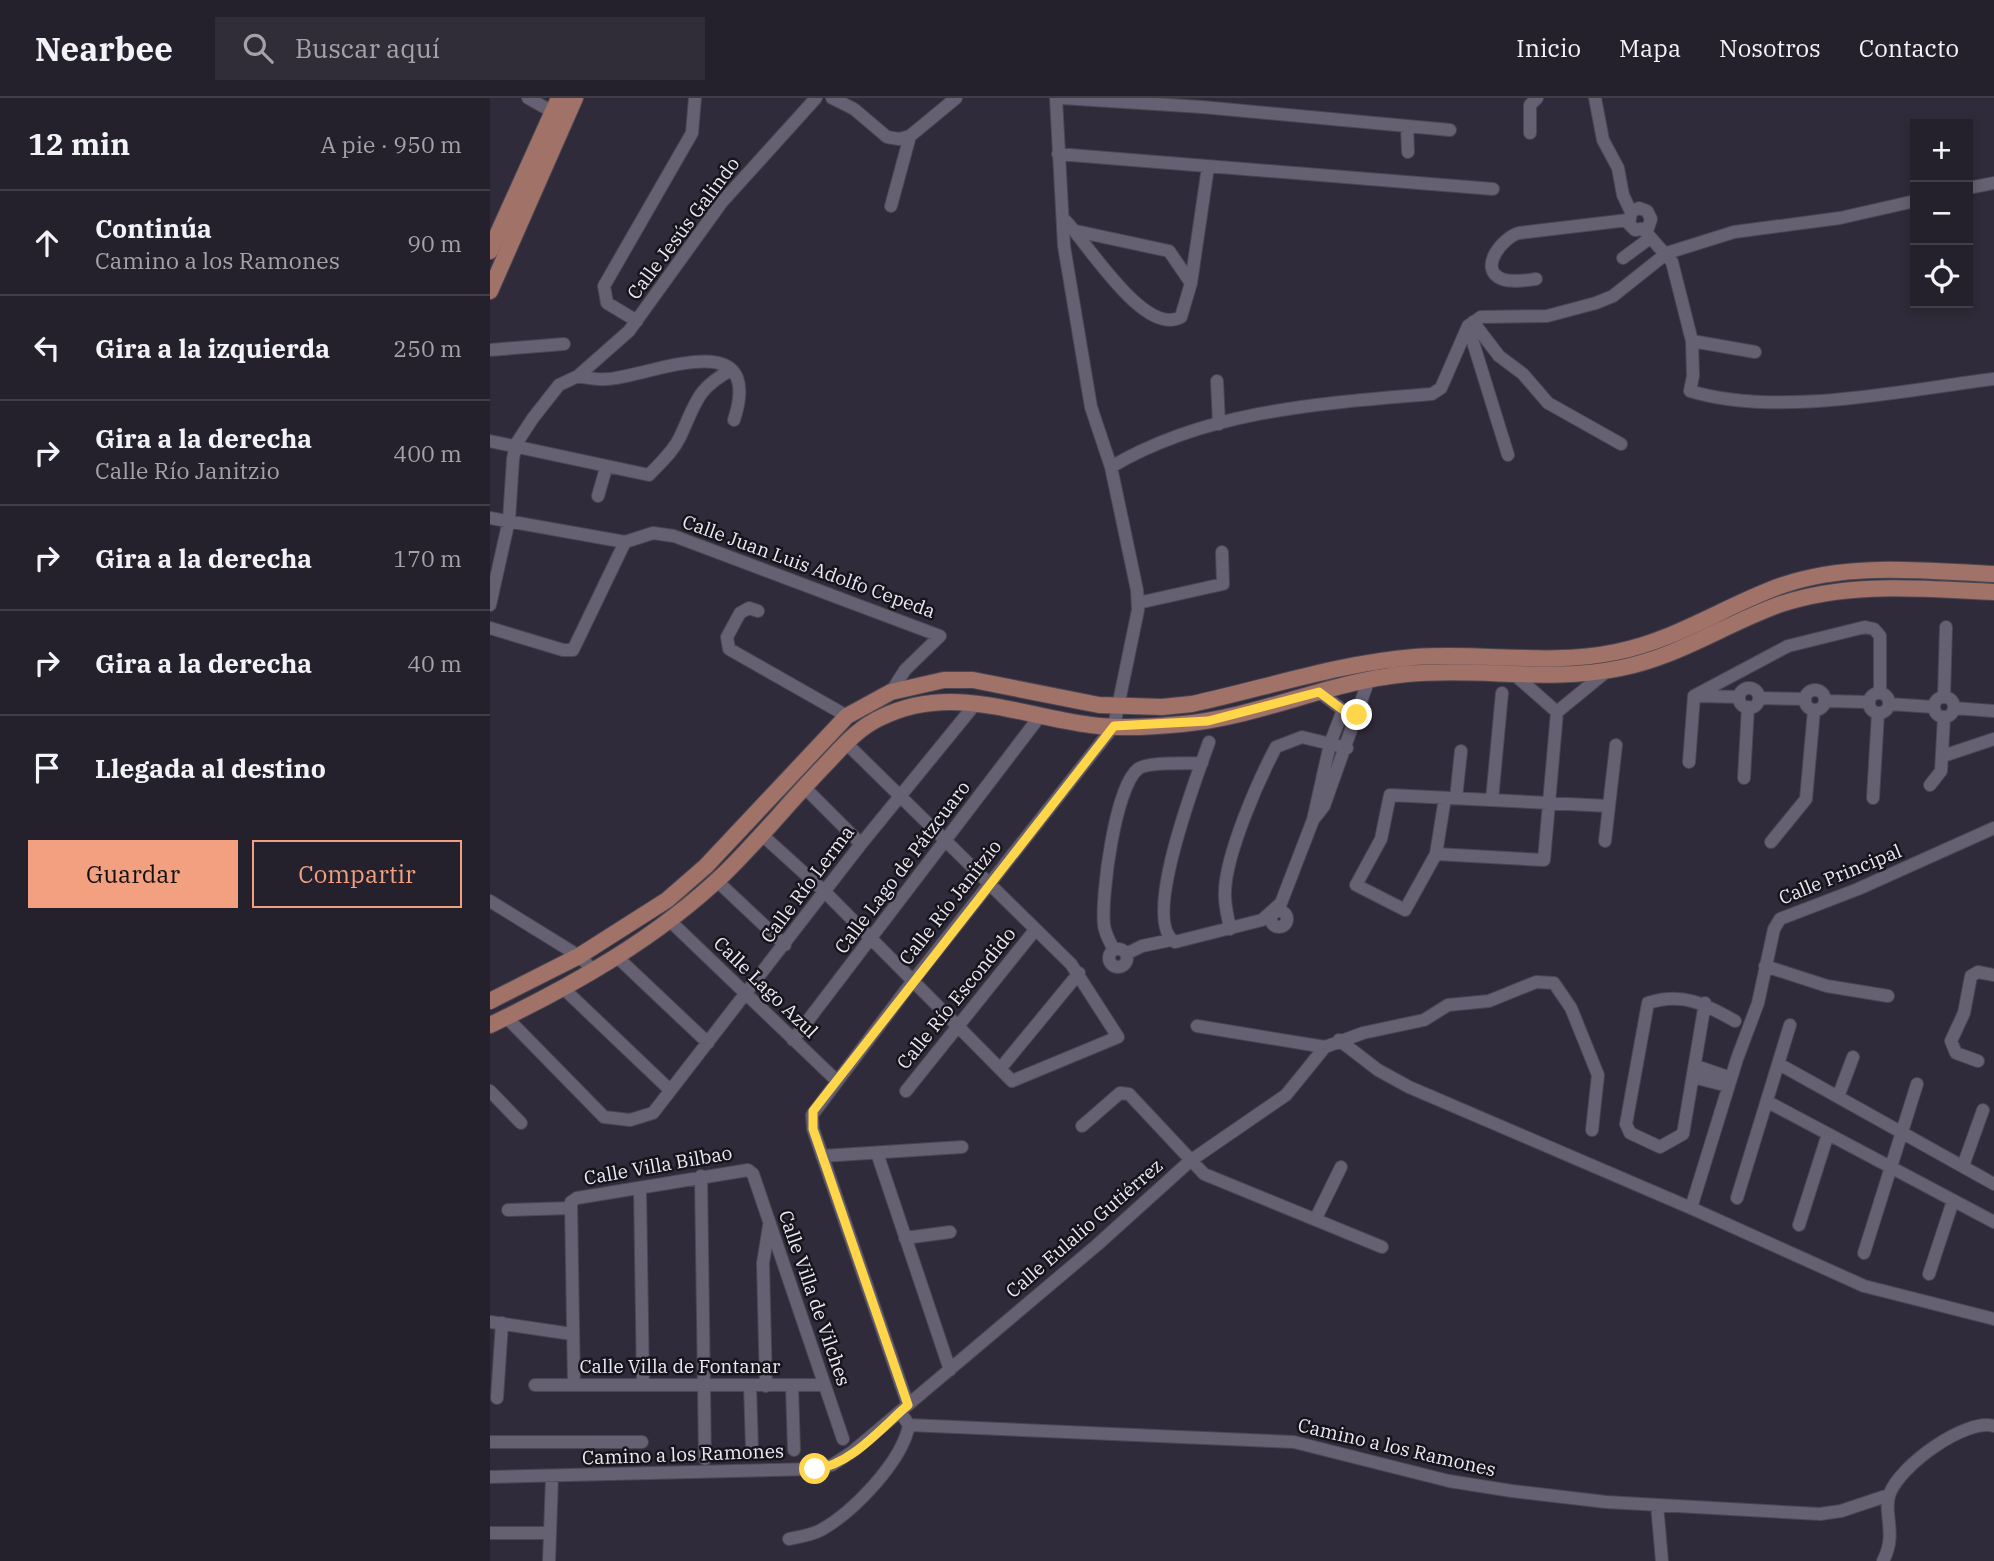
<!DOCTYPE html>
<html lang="es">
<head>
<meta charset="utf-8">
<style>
  body { margin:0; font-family:"IBM Plex Serif",serif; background:#302d38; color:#f1f3f6 }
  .controls { position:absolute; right:21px; top:21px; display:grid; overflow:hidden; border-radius:0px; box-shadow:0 4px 10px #0003 }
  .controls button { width:63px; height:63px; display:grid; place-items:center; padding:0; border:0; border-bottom:2px solid #413e48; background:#24202c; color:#f1f3f6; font:35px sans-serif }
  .stop { position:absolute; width:21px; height:21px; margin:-16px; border:5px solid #ffd54a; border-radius:50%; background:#fff }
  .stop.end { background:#ffd54a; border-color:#fff; box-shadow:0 2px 7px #0008 }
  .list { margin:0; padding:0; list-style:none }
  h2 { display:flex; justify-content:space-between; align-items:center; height:91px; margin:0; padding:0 28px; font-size:30px }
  h2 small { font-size:23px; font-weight:400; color:#a3a3a9 }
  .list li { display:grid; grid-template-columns:46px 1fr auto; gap:21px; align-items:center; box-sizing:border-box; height:105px; padding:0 28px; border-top:2px solid #413e48 }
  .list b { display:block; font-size:26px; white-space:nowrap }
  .list p { margin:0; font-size:23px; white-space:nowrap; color:#a3a3a9 }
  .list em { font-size:23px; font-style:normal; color:#a3a3a9 }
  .actions { display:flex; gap:14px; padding:21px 28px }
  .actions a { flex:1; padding:16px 0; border:2px solid #f2a07f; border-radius:0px; text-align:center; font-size:24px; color:#f2a07f }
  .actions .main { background:#f2a07f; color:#111 }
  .icon { flex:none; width:38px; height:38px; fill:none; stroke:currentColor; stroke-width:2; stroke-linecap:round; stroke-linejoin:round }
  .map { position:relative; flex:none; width:1504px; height:1463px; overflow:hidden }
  header { display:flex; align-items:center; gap:42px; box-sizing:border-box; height:98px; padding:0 35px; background:#24202c; border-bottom:2px solid #413e48 }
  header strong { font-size:33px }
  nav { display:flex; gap:38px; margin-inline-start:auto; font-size:24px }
  .search { width:490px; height:63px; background:#302d38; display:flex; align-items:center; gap:18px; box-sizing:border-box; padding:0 24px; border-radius:0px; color:#a3a3a9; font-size:26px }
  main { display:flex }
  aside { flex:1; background:#24202c }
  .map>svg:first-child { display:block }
</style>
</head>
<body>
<header>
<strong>Nearbee</strong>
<div class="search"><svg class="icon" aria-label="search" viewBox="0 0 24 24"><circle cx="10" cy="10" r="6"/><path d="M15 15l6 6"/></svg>Buscar aquí</div>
<nav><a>Inicio</a><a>Mapa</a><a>Nosotros</a><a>Contacto</a></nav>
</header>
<main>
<aside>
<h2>12 min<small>A pie · 950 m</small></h2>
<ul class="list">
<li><svg class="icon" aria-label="ahead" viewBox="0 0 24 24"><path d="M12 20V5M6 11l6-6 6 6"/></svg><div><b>Continúa</b><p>Camino a los Ramones</p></div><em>90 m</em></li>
<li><svg class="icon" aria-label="left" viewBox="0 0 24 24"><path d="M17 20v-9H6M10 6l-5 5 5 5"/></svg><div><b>Gira a la izquierda</b></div><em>250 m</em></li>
<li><svg class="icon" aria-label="right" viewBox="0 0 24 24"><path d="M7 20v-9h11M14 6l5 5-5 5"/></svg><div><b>Gira a la derecha</b><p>Calle Río Janitzio</p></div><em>400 m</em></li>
<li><svg class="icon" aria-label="right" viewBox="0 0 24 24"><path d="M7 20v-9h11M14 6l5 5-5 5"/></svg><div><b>Gira a la derecha</b></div><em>170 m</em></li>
<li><svg class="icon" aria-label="right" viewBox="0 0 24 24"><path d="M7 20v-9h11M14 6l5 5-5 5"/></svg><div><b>Gira a la derecha</b></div><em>40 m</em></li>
<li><svg class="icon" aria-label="arrive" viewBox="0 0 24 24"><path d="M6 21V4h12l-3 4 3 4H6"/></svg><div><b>Llegada al destino</b></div></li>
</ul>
<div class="actions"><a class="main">Guardar</a><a>Compartir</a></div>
</aside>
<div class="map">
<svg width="1504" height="1463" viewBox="0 0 1504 1463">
  <rect width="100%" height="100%" fill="#302b3a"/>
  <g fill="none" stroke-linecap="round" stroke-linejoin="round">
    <g stroke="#4b4653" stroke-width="14">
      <path id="minor" d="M38,0L63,14
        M342,0L364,11L397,39L409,41L420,38L466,0
        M572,0L712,9L960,32
        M1105,0L1113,42L1128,70L1133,97L1141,114L1139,126L1145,132L1158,130L1161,121L1157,113L1149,110L1141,114
        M917,28L918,54
        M1040,35V7L1047,0
        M568,56L1003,91
        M1478,90L1504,85
        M401,108L420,38
        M573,120C595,141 654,240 691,219L701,185L718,69
        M1154,132L1182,164L1202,243L1203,278L1200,293C1288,320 1413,292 1504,281
        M586,133L679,153L701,185
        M1133,160L1160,140
        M1046,181C1037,182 1022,185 1012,181C987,171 1013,139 1029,135L1138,122
        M147,223L117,205L114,188L202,35L205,0
        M983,224L1009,258L1033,276L1058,305L1131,346
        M978,228L1018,357
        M1202,243L1265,254
        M0,252L74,246
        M88,278C101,281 113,283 126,280C171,273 274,229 244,322
        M727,283L729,326
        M0,343L159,377C170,365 183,354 190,339C206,305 206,291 241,272
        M621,369C717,312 833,305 942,296L951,290L978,228L991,219L1057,218L1106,205L1123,198L1177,155L1244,134L1350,120L1425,103
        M108,398L116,370
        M0,420L135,444
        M135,444L163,435L184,438L450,538L415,572L401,594
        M648,505L733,486L732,454
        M0,507L19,422L23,361L26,346L43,320L69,287L88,278L139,233L232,104L326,0
        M268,513L259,510L250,515L237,539L239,551L357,618
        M0,530L73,552H83L135,444
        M1026,578L1067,614
        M1249 600a10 10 0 1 1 20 0a10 10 0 1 1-20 0Z
        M1315 602a10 10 0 1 1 20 0a10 10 0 1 1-20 0Z
        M1379 605a10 10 0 1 1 20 0a10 10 0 1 1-20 0Z
        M1204,598L1298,548L1375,529L1384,531L1390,538V595
        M1208,598L1249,599
        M1454,599L1456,529
        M1444 609a10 10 0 1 1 20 0a10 10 0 1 1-20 0Z
        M1269,600L1315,601
        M1335,603L1379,604
        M1399,606L1444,609
        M1464,610L1504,613
        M719,644C708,676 650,823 685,844L772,822L791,805L823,722L840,646L853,612L829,594
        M1453,658L1504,641
        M1199,664L1204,598
        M1254,680L1258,609
        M1440,687L1451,673L1454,619
        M314,689L371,746
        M955,700L946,756L915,812L866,787L891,741L900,697L1118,708
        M966,700L971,653
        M1383,700L1388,615
        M1002,702L1012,595
        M823,722L834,708L879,581
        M271,736L335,794L522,983L628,939L581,866L356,645
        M1115,743L1126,647
        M1281,744L1316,701L1324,612
        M946,756L1054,762L1067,614L1117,573
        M227,783L295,847
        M0,803L89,858L103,872
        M781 821a8 8 0 1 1 16 0a8 8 0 1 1-16 0Z
        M179,822L347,983
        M740,831C738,819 734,806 735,793C736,756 768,683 786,649L812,639L857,650
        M619 860a9 9 0 1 1 18 0a9 9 0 1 1-18 0Z
        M624,852C620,844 615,836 614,827C611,798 625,689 648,671C657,663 698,666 712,665
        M636,856L652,848L681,842
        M126,858L218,945
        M1275,868L1337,888L1398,898
        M73,890L180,992
        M1215,905L1193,1036L1170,1049L1140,1035L1136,1026L1158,905C1193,894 1215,906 1245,923
        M16,919L114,1019L140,1022L163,1015L371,746L487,604
        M707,928L835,949
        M303,942L550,618
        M849,942L888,972L919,989L1201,1110L1374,1188L1504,1221
        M1488,963L1466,955L1461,943L1474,915L1481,878L1488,874L1504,877
        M1289,966L1504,1086
        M1206,968L1241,980
        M510,971L589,875
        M1203,979L1238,988
        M0,993L31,1025
        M416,993L545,832
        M1348,999L1363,959
        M1278,1004L1504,1124
        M592,1028L630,995L639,996L714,1076L892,1149
        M387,1055L460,1272
        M332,1058L472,1049
        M1473,1068L1493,1012
        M211,1078L215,1361
        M150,1090L153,1286
        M1247,1100L1300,927
        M1201,1110L1247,961L1268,905L1284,831L1290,821L1368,791L1504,730
        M18,1112L81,1110
        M826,1120L851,1069
        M1309,1127L1338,1036
        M415,1140L460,1134
        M1374,1155L1427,986
        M1439,1176L1463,1103
        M0,1224L82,1236
        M45,1287H334
        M84,1287L81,1104L87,1100L258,1072L263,1076L353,1341
        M260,1287L262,1351
        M276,1288L273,1165L279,1128
        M302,1288L304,1352
        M7,1300L12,1225
        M418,1307L323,1031L322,1017L422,884L624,628L648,512L647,492L621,369L601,309L574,148L566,0
        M410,1314L419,1327L804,1344L959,1383L1022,1393L1116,1404L1330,1416L1351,1413L1399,1397
        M0,1344H152
        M0,1379L325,1371L342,1367L362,1354L607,1147L700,1063L796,997L835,949L873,935L934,922L958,907L999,903L1046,884L1064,885L1081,910L1108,977L1102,1032
        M1167,1407L1172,1463
        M0,1435H60
        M299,1441C309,1439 322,1437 331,1432C363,1414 412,1364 419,1327
        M59,1463L62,1379
        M1393,1463C1408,1435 1392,1415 1400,1395C1410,1368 1475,1320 1504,1328"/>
    </g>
    <g stroke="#4b4653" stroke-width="18">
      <path id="major" d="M0,153L69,0
        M0,193L85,0
        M0,903L89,858L177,802L216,768L357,618L401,594L454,582H483L609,607L672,609L702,606C776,590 849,565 925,559C992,554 1059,568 1126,554C1187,542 1236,507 1293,487C1361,464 1434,473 1504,476
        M0,927C84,887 167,840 235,775C270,741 301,702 336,666C353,648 369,629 392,619C462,585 530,618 601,627C631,631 662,629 692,626C769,619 840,583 917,576C989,569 1059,585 1131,570C1188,559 1237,525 1291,506C1361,483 1432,491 1504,494"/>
    </g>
    <use href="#minor" stroke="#666172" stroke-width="12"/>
    <use href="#major" stroke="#a17268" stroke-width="16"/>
  </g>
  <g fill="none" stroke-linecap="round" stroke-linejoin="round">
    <path stroke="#ffd54a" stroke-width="9" d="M325,1371C360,1368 392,1329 418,1307L323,1031V1013L624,628L718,623L829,594L853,612L867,617"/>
  </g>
  <g text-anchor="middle" stroke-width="5" stroke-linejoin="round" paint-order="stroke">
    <g font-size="19" fill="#ece9f3" stroke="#17151c">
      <text transform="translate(193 130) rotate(-53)" y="7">Calle Jesús Galindo</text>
      <text transform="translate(319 468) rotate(20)" y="7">Calle Juan Luis Adolfo Cepeda</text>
      <text transform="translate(412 769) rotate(-53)" y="7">Calle Lago de Pátzcuaro</text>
      <text transform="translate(1350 776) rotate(-22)" y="7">Calle Principal</text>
      <text transform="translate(317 786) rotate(-53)" y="7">Calle Río Lerma</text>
      <text transform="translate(460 804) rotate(-52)" y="7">Calle Río Janitzio</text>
      <text transform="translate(276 889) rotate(44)" y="7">Calle Lago Azul</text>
      <text transform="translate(466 900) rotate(-51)" y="7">Calle Río Escondido</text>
      <text transform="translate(168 1067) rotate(-10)" y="7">Calle Villa Bilbao</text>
      <text transform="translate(594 1130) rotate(-41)" y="7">Calle Eulalio Gutiérrez</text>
      <text transform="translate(325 1200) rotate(71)" y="7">Calle Villa de Vilches</text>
      <text x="190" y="1275">Calle Villa de Fontanar</text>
      <text transform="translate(907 1349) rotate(13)" y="7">Camino a los Ramones</text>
      <text transform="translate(193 1356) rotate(-2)" y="7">Camino a los Ramones</text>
    </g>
  </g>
</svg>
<div class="controls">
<button>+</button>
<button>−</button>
<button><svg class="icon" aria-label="locate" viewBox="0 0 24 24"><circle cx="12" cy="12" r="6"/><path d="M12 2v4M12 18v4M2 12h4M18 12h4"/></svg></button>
</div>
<div class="stop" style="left:325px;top:1371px"></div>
<div class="stop end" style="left:867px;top:617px"></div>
</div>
</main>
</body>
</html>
